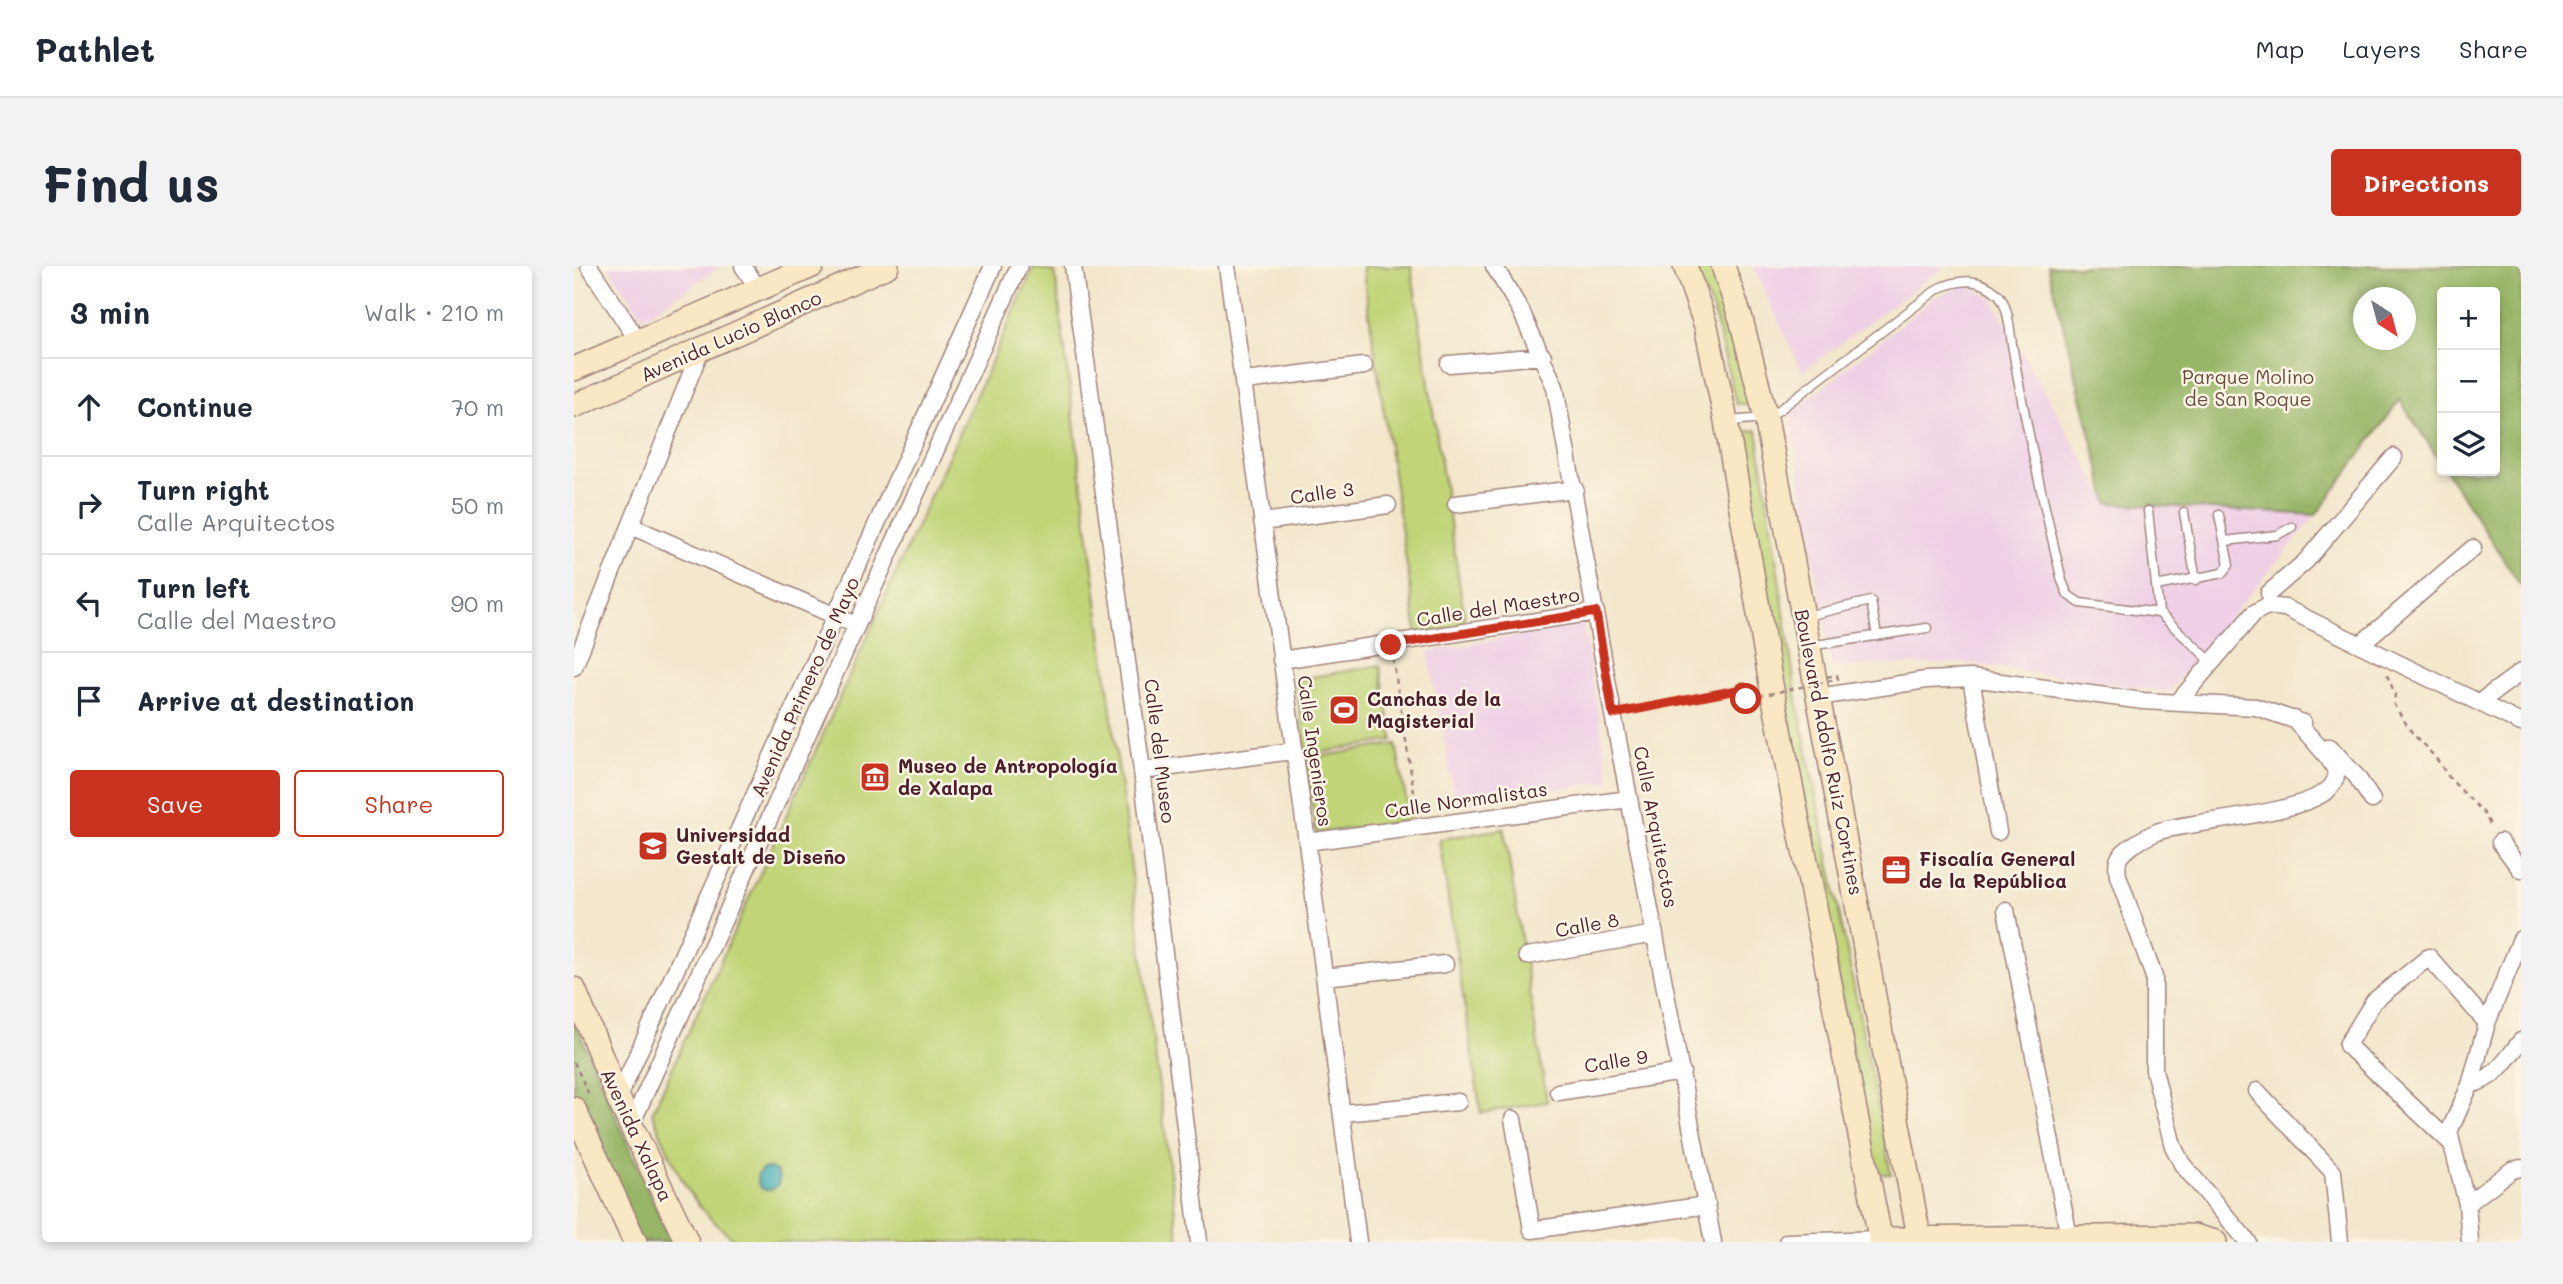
<!DOCTYPE html>
<html lang="en">
<head>
<meta charset="utf-8">
<style>
  body { margin:0; font-family:Mali,sans-serif; background:#f2f2f3; color:#1f2937 }
  .controls { position:absolute; right:21px; top:21px; display:grid; overflow:hidden; border-radius:7px; box-shadow:0 4px 10px #0003 }
  .controls button { width:63px; height:63px; display:grid; place-items:center; padding:0; border:0; border-bottom:2px solid #e0e1e3; background:#fff; color:#1f2937; font:35px sans-serif }
  .compass { position:absolute; left:1779px; top:21px; width:63px; height:63px; border-radius:50%; background:#fff; box-shadow:0 4px 10px #0003; rotate:144deg }
  .stop { position:absolute; width:21px; height:21px; margin:-16px; border:5px solid #c8321e; border-radius:50%; background:#fff }
  .stop.end { background:#c8321e; border-color:#fff; box-shadow:0 2px 7px #0008 }
  .list { margin:0; padding:0; list-style:none }
  h2 { display:flex; justify-content:space-between; align-items:center; height:91px; margin:0; padding:0 28px; font-size:30px }
  h2 small { font-size:23px; font-weight:400; color:#747a83 }
  .list li { display:grid; grid-template-columns:46px 1fr auto; gap:21px; align-items:center; box-sizing:border-box; height:98px; padding:0 28px; border-top:2px solid #e0e1e3 }
  .list b { display:block; font-size:26px; white-space:nowrap }
  .list p { margin:0; font-size:23px; white-space:nowrap; color:#747a83 }
  .list em { font-size:23px; font-style:normal; color:#747a83 }
  .actions { display:flex; gap:14px; padding:21px 28px }
  .actions a { flex:1; padding:16px 0; border:2px solid #c8321e; border-radius:7px; text-align:center; font-size:24px; color:#c8321e }
  .actions .main { background:#c8321e; color:#fff }
  .icon { flex:none; width:38px; height:38px; fill:none; stroke:currentColor; stroke-width:2; stroke-linecap:round; stroke-linejoin:round }
  .map { position:relative; flex:none; width:1947px; height:976px; overflow:hidden; border-radius:7px }
  header { display:flex; align-items:center; gap:42px; box-sizing:border-box; height:98px; padding:0 35px; background:#fff; border-bottom:2px solid #e0e1e3 }
  header strong { font-size:33px }
  nav { display:flex; gap:38px; margin-inline-start:auto; font-size:24px }
  .intro { display:flex; align-items:center; justify-content:space-between; box-sizing:border-box; height:168px; padding:0 42px }
  h1 { margin:0; font-size:49px }
  .button { padding:18px 32px; border-radius:7px; background:#c8321e; color:#fff; font-size:24px; font-weight:700 }
  main { display:flex; gap:42px; padding:0 42px }
  aside { flex:1; background:#fff; border-radius:7px; box-shadow:0 4px 10px #0003 }
  .map>svg:first-child { display:block }
</style>
</head>
<body>
<header>
<strong>Pathlet</strong>
<nav><a>Map</a><a>Layers</a><a>Share</a></nav>
</header>
<div class="intro"><h1>Find us</h1><a class="button">Directions</a></div>
<main>
<aside>
<h2>3 min<small>Walk · 210 m</small></h2>
<ul class="list">
<li><svg class="icon" aria-label="ahead" viewBox="0 0 24 24"><path d="M12 20V5M6 11l6-6 6 6"/></svg><div><b>Continue</b></div><em>70 m</em></li>
<li><svg class="icon" aria-label="right" viewBox="0 0 24 24"><path d="M7 20v-9h11M14 6l5 5-5 5"/></svg><div><b>Turn right</b><p>Calle Arquitectos</p></div><em>50 m</em></li>
<li><svg class="icon" aria-label="left" viewBox="0 0 24 24"><path d="M17 20v-9H6M10 6l-5 5 5 5"/></svg><div><b>Turn left</b><p>Calle del Maestro</p></div><em>90 m</em></li>
<li><svg class="icon" aria-label="arrive" viewBox="0 0 24 24"><path d="M6 21V4h12l-3 4 3 4H6"/></svg><div><b>Arrive at destination</b></div></li>
</ul>
<div class="actions"><a class="main">Save</a><a>Share</a></div>
</aside>
<div class="map">
<svg width="1947" height="976" viewBox="0 0 1947 976">
  <rect width="100%" height="100%" fill="#fcf5e5"/>
  <filter id="ink" filterUnits="userSpaceOnUse"><feTurbulence type="fractalNoise" baseFrequency=".0143" numOctaves="2"/><feDisplacementMap in="SourceGraphic" scale="14" xChannelSelector="R" yChannelSelector="G"/><feConvolveMatrix kernelMatrix="1 2 1 2 8 2 1 2 1" color-interpolation-filters="sRGB"/></filter>
  <filter id="wash" filterUnits="userSpaceOnUse"><feTurbulence type="fractalNoise" baseFrequency=".00686" numOctaves="4" result="noise"/><feDisplacementMap in="SourceGraphic" scale="28" xChannelSelector="R" yChannelSelector="G"/><feGaussianBlur stdDeviation="1.57" result="paint"/><feColorMatrix in="noise" values="0 0 0 0 0 0 0 0 0 0 0 0 0 0 0 0 0 1.4 0 .05"/><feComposite in="paint" operator="in"/></filter>
  <g filter="url(#wash)">
    <rect width="100%" height="100%" fill="#f3e7cc"/>
    <path fill="#efd0e6" d="M34,0H147L69,52Z
      M1179,0H1371L1228,106Z
      M1390,19L1416,30L1534,237L1742,249L1594,426L1392,397L1257,401L1216,148L1361,31Z
      M1009,358L1036,515L882,540L854,386Z"/>
    <path fill="#c1d578" stroke="#867a52" stroke-width="2" d="M788,0H837L892,361L843,367Z
      M1119,0H1139L1158,46L1177,138H1162L1140,47Z
      M460,1L481,7L605,976H164C112,938 103,904 78,847Z
      M1183,164L1223,434L1317,908H1301L1162,167Z
      M806,399L819,474L733,489L721,414Z
      M822,478L836,555L742,567L731,493Z
      M930,563L973,836L907,847L865,573Z"/>
    <path fill="#98b668" stroke="#716a4a" stroke-width="2" fill-rule="evenodd" d="M1474,0H1947V320L1872,205H1921V26H1868V199L1826,134L1742,249L1534,237ZM1790,32H1832V74H1790Z
      M0,754L97,976H66L0,833Z"/>
    <path fill="#3daeb5" stroke="#446670" stroke-width="2" d="M183 913a11 11 0 1 1 22 0a11 11 0 1 1-22 0Z"/>
  </g>
  <g filter="url(#ink)">
    <g fill="none" stroke-linecap="round" stroke-linejoin="round">
      <g stroke="#9e837c" stroke-width="11">
        <path id="lane" d="M1155,155L1192,152L1205,144L1365,22C1387,13 1405,11 1424,28C1435,39 1436,69 1439,84C1452,162 1470,238 1488,315L1494,329L1506,337L1585,347L1639,397
          M1574,245L1585,347
          M1610,247L1622,314
          M1651,275L1703,269L1718,261
          M1582,320L1649,307L1655,299L1645,249
          M1232,350L1297,335L1303,370
          M1235,380L1353,362"/>
      </g>
      <g stroke="#9e837c" stroke-width="19">
        <path id="street" d="M15,0L64,75
          M169,0L185,24
          M499,0L568,505L625,976
          M653,0L733,576L784,976
          M920,0L947,45L981,121L1039,448L1139,976
          M875,98L969,90
          M671,115L790,100
          M882,238L1001,223
          M688,256L814,239
          M57,260L282,359
          M1695,327L1732,295L1820,191
          M1788,377L1899,282
          M707,394L1022,346
          M0,401L127,83
          M1397,412L1424,566
          M1245,431L1352,414L1397,412L1569,435L1682,441L1729,457
          M1605,435L1680,347L1693,340L1711,342L1947,457
          M1906,436L1947,406
          M1756,481L1783,511L1798,534
          M568,505L718,485
          M733,576L1055,533
          M1926,576L1947,604
          M1432,644L1496,976
          M953,690L1081,668
          M750,711L871,698
          M1896,819C1921,813 1931,795 1947,775
          M1683,825L1759,906L1766,976
          M984,826L1108,806
          M44,832L419,0
          M769,847L884,836
          M939,853L958,964L1133,939
          M57,859L445,0
          M1876,876L1773,779L1800,735L1855,691L1913,757
          M1893,938L1938,904L1947,902
          M1213,976L1307,973
          M1674,976L1608,898L1599,880L1580,804V711L1544,610C1543,603 1542,595 1547,589C1554,581 1573,570 1583,566C1608,554 1775,549 1761,504C1757,491 1730,465 1720,453
          M1896,976L1893,938L1875,866L1896,819L1913,757L1947,673"/>
      </g>
      <g stroke="#9e837c" stroke-width="26">
        <path id="secondary" d="M1111,0L1132,60L1152,155L1197,418L1307,976
          M1149,0L1167,53L1192,152L1346,976
          M0,103L238,0
          M0,140L313,0
          M0,723L44,832L113,976
          M0,843L61,976
          M1307,973L1620,970L1641,976"/>
      </g>
      <path stroke="#9e837c" stroke-width="2.5" stroke-dasharray="5 5" stroke-linecap="butt" d="M819,393L843,545
        M1813,409L1821,428L1820,439L1839,468L1861,491L1877,514L1909,546L1918,562
        M1053,445L1180,421
        M0,796L16,831"/>
      <use href="#lane" stroke="#fff" stroke-width="8"/>
      <use href="#street" stroke="#fff" stroke-width="16"/>
      <use href="#secondary" stroke="#fae7c3" stroke-width="23"/>
      <path stroke="#9e837c" stroke-width="2.5" stroke-dasharray="5 5" stroke-linecap="butt" d="M1166,421L1169,420L1172,433L1264,413L1263,409L1251,411"/>
    </g>
  </g>
  <g fill="none" stroke-linecap="round" stroke-linejoin="round" filter="url(#ink)">
    <path stroke="#c8321e" stroke-width="9" d="M817,379L1022,346L1039,448L1163,424L1169,420L1172,433"/>
  </g>
  <defs>
    <g id="stadium-square" transform="scale(1.575)"><rect x="-9" y="-9" width="18" height="18" rx="4" fill="#c8321e" stroke="#fcf5e5"/><path d="M0-5a6.5 5 0 1 0 0 10a6.5 5 0 1 0 0-10ZM-3.5-1.8h7v3.6h-7Z" fill="#fff"/></g>
    <g id="museum-square" transform="scale(1.575)"><rect x="-9" y="-9" width="18" height="18" rx="4" fill="#c8321e" stroke="#fcf5e5"/><path d="M0-6L6-3V-2H-6V-3ZM-5-1h2V3h-2ZM-1-1h2V3h-2ZM3-1h2V3H3ZM-6 4H6V6H-6Z" fill="#fff"/></g>
    <g id="university-square" transform="scale(1.575)"><rect x="-9" y="-9" width="18" height="18" rx="4" fill="#c8321e" stroke="#fcf5e5"/><path d="M0-5L7-2L0 1L-7-2ZM-4 1L0 2.5L4 1V4Q0 6-4 4Z" fill="#fff"/></g>
    <g id="office-square" transform="scale(1.575)"><rect x="-9" y="-9" width="18" height="18" rx="4" fill="#c8321e" stroke="#fcf5e5"/><path d="M-6-3h4V-5.5h4V-3h4V5H-6ZM-1-4.5V-3h2v-1.5ZM-6 0V1H6V0Z" fill="#fff"/></g>
  </defs>
  <g fill-rule="evenodd">
    <use href="#stadium-square" x="770" y="444"/>
    <use href="#museum-square" x="301" y="511"/>
    <use href="#university-square" x="79" y="580"/>
    <use href="#office-square" x="1322" y="604"/>
  </g>
  <g text-anchor="middle" stroke-width="5" stroke-linejoin="round" paint-order="stroke">
    <g font-size="19" fill="#4a1f2b" stroke="#fcf5e5">
      <text transform="translate(157 70) rotate(-24)" y="7">Avenida Lucio Blanco</text>
      <text transform="translate(748 227) rotate(-8)" y="7">Calle 3</text>
      <text transform="translate(924 341) rotate(-9)" y="7">Calle del Maestro</text>
      <text transform="translate(231 421) rotate(-66)" y="7">Avenida Primero de Mayo</text>
      <text transform="translate(586 485) rotate(83)" y="7">Calle del Museo</text>
      <text transform="translate(741 485) rotate(82)" y="7">Calle Ingenieros</text>
      <text transform="translate(1255 486) rotate(79)" y="7">Boulevard Adolfo Ruiz Cortines</text>
      <text transform="translate(892 534) rotate(-8)" y="7">Calle Normalistas</text>
      <text transform="translate(1082 561) rotate(79)" y="7">Calle Arquitectos</text>
      <text transform="translate(1013 659) rotate(-10)" y="7">Calle 8</text>
      <text transform="translate(1042 795) rotate(-9)" y="7">Calle 9</text>
      <text transform="translate(63 869) rotate(65)" y="7">Avenida Xalapa</text>
    </g>
    <g font-size="19" fill="#684c3e" stroke="#fcf5e5">
      <text x="1674" y="118">Parque Molino<tspan x="1674" dy="22">de San Roque</tspan></text>
    </g>
    <g font-size="19" font-weight="bold" fill="#4a1f2b" stroke="#fcf5e5" text-anchor="start">
      <text x="793" y="440">Canchas de la<tspan x="793" dy="22">Magisterial</tspan></text>
      <text x="324" y="507">Museo de Antropología<tspan x="324" dy="22">de Xalapa</tspan></text>
      <text x="102" y="576">Universidad<tspan x="102" dy="22">Gestalt de Diseño</tspan></text>
      <text x="1345" y="600">Fiscalía General<tspan x="1345" dy="22">de la República</tspan></text>
    </g>
  </g>
</svg>
<div class="controls">
<button>+</button>
<button>−</button>
<button><svg class="icon" aria-label="layers" viewBox="0 0 24 24"><path d="M12 4l9 5-9 5-9-5zM3 14l9 5 9-5"/></svg></button>
</div>
<svg class="compass" viewBox="-18 -18 36 36"><path d="M0-13l5 13h-10z" fill="#e53935"/><path d="M0 13l5-13h-10z" fill="#747a83"/></svg>
<div class="stop" style="left:1172px;top:433px"></div>
<div class="stop end" style="left:817px;top:379px"></div>
</div>
</main>
</body>
</html>
